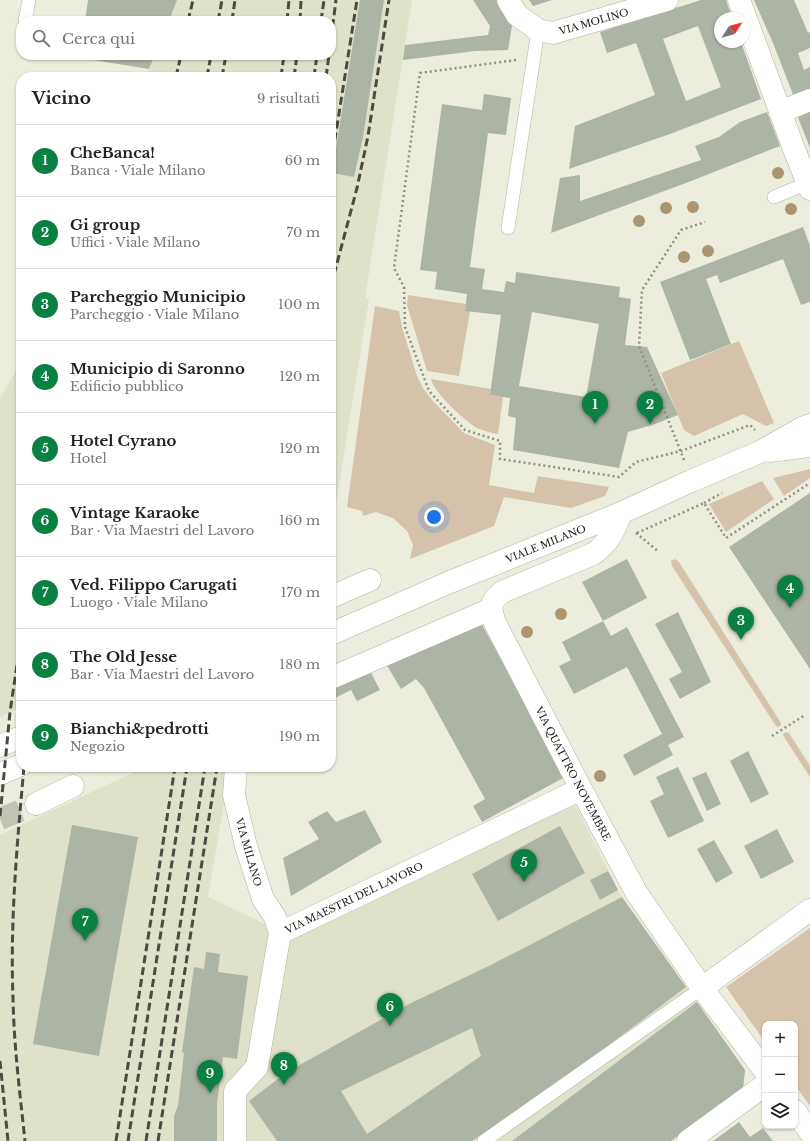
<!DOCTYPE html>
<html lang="it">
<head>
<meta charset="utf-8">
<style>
  body { margin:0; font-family:"Libre Baskerville",serif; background:#f6f6f6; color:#222 }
  .controls { position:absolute; right:12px; bottom:12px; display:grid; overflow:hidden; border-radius:8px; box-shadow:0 1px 3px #0004 }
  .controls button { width:36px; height:36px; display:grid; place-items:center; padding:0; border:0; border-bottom:1px solid #e0e0e0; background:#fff; color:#222; font:20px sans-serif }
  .compass { position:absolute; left:714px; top:12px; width:36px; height:36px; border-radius:50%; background:#fff; box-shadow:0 1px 3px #0004; rotate:54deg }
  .you { position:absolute; left:434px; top:517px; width:14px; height:14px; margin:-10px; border:3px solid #fff; border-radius:50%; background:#1a73e8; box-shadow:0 0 0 6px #1a73e833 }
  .badge { display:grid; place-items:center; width:26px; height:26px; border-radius:50%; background:#0b8043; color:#fff; font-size:13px; font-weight:700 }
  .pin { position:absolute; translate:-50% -33px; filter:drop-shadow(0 1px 2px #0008) }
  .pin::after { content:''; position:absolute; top:21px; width:14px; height:12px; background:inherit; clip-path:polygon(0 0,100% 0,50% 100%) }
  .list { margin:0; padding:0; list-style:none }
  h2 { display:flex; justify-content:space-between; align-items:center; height:52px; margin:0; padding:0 16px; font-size:17px }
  h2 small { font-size:13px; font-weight:400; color:#767676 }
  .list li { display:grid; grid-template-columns:26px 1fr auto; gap:12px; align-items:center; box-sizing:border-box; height:72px; padding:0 16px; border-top:1px solid #e0e0e0 }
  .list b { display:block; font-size:15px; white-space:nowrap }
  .list p { margin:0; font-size:13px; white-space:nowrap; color:#767676 }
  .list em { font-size:13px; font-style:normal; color:#767676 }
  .icon { flex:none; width:22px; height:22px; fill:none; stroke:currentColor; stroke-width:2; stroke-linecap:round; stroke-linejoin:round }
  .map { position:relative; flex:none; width:810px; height:1141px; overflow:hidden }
  .search { position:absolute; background:#fff; box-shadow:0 1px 3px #0004; left:16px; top:16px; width:320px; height:44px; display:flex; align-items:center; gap:10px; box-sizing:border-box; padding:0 14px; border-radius:16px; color:#767676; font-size:15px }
  .panel { position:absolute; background:#fff; box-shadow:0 1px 3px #0004; left:16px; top:72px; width:320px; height:700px; border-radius:16px }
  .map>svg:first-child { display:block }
</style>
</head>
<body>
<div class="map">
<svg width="810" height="1141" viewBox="0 0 810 1141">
  <rect width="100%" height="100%" fill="#eceddd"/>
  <path fill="#dfe1ca" d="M177,0H412L365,298L369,300L368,305L331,535V77H146L155,55H331V21H169Z
    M21,361V707L0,717V399Z
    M145,767H230L208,897L295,938L575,805L622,897L745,1070L743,1089L671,1141H0V835Z"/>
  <path fill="#d5c2aa" d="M408,295L466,304L465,310L470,311L459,376L427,371L407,305Z
    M375,306L399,311L402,327L417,376L423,388L432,400L464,433L495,445L489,485L534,493L538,476L609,487L605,496L571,508L504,497L494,526L410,559L413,545L407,531L393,518L376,512L363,516L362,511L347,507Z
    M739,341L774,423L766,426L743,414L694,436L684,430L661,373Z
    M431,379L491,389L490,395L503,397L498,434C491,433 484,431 477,428C465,421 433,392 431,379Z
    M810,469V478L784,496L773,478Z
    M762,481L774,499L726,532L709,504Z
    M675,559L679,562L781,723V725L778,727L776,726L672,566L671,561Z
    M786,732L789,733L810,766V777L784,737L783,734Z
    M810,928V1106L795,1085V1024H765V1042L726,987Z"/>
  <path fill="#acb4a6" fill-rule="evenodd" d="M88,0H177L169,21H85Z
    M360,0H384L363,137L354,177L332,173Z
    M473,0H499L513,20L508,50L475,51L403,60L405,45L488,35L490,26Z
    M529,0H552L533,6Z
    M701,0H726L732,18H720V42H741L761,99L670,134L569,169L575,126L655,95L636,43L607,53L600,32ZM698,26L721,87L686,101L663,39Z
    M754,0H794L808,33L810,32V48L798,53L804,70L810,67V91L794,97L773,43Z
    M81,55H155L149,69L81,58Z
    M484,94L511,98L506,135L488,133L470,267L485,269L482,289L504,292L506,281L515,283L516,272L620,287L619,297L631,299L625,345L647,347L678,415L655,424L628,432L619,468L513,450L516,418L508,416L510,398L490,395L501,315L465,311L467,294L435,289L437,272L420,270L442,104L482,110ZM532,312L599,324L586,397L519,386Z
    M810,110V148L797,115Z
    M767,112L780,146L686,183L551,233L560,178L580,175V201L701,160L695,146L719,137L740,122Z
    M803,227L810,246V302L801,305L783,259L720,283L717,275L706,279L731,344L690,360L660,282Z
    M810,493V669L729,547Z
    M627,559L647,598L603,621L582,582Z
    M678,612L711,682L680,699L669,679L682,672L655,624Z
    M480,621L565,777L482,822L473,806L485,799L424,688L416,679L401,689L385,662Z
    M603,621L611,636L627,627L684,737L668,745L673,755L634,776L623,755L662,734L627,667L574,694L559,666L571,660L562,642Z
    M369,669L380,690L357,701L351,690L331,700V687Z
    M748,751L769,794L751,803L730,761Z
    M678,767L704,821L668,838L650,801L664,794L656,777Z
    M706,772L721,804L707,811L692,778Z
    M365,810L382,842L291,896L283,858L319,839L308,822L327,811L336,822Z
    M72,825L138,837L99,1056L33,1044Z
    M560,826L585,873L498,921L472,874Z
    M777,829L794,862L761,879L744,846Z
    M714,840L733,873L716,883L697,849Z
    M608,871L618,890L600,900L590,880Z
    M622,897L686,987L565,1078L472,1141H277L249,1101L287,1072L411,1003L489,966ZM472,1028L481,1056L367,1134L341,1091Z
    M206,952L220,954L218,972L248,976L237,1059L223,1057L217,1104V1141H174V1116L178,1106L184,1053L182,1052L194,967L204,969Z
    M697,1002L745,1070L743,1089L671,1141H512Z
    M739,1122L750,1137L763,1128L773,1141H713Z"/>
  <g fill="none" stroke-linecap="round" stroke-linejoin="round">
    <path stroke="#c2c3b5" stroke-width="22" stroke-dasharray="22 11" stroke-linecap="butt" d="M0,819L36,804"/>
    <g stroke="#b2b3a4" stroke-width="14">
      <path id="service" d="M25,21L29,0
        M774,197L808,183
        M508,228L538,30
        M484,1141L702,988"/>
    </g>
    <g stroke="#b2b3a4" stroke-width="23">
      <g id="minor">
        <path id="s1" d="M508,0L517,15L538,30L553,33L667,0"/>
        <path d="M739,0L794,149L810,189"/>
        <path d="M780,112L810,100"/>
        <path d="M770,451L810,446"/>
        <path id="s2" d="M621,513C614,531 610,542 593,554L502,592C489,603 490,607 495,623L581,789L636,892L702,988L765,1071"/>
        <path d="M331,597L370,580"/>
        <path id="s3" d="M331,634L450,582L621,513L691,481L760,452L802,428L810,425"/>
        <path d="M331,678L491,609"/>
        <path d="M0,746L21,737"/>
        <path d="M0,774L21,765"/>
        <path d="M36,804L73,786"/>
        <path id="s4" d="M280,933L581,789"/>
        <path d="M702,988L810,910"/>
        <path d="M795,1111L810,1132"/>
        <path d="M235,1141V1091L257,1067L280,933L275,917L263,899L246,846L234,795L236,767"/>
        <path d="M688,1141L765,1085"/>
      </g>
    </g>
    <path stroke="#8f9084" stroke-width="2.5" stroke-dasharray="2 3" stroke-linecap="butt" d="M516,60L420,73L394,268L404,287L405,327L429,391L465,430L500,441V459L619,477L636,462L681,451L750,425L755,430
      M684,460L639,346L642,290L681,230L705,222
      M704,503L722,493
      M636,533L659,552
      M637,533L704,503L726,538L810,483
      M772,736L805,715"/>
    <use href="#service" stroke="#fff" stroke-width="13"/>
    <use href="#minor" stroke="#fff" stroke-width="22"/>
    <path stroke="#4a4b43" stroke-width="3" stroke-dasharray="8 4" stroke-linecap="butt" d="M188,21L193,0
      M218,21L222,0
      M232,21L235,0
      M287,21L289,0
      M300,21L301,0
      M321,21L324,0
      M331,39L336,0
      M176,77L181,55
      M207,77L211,55
      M222,77L226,55
      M281,77L284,55
      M294,77L297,55
      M314,77L317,55
      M326,77L329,55
      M331,164L357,0
      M331,286L357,188L368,136L389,0
      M24,767C17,844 10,922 13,999C14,1047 20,1094 25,1141
      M0,816L10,712L21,638
      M0,1061L8,1141
      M116,1141L175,767
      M128,1141L187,767
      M146,1141L205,767
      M158,1141L217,767"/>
  </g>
  <g fill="#aa966f">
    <circle cx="778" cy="173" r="6"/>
    <circle cx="693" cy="207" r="6"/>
    <circle cx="666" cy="208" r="6"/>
    <circle cx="791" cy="209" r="6"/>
    <circle cx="639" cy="221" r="6"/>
    <circle cx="708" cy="251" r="6"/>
    <circle cx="684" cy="257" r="6"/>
    <circle cx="561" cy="614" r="6"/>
    <circle cx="527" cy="632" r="6"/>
    <circle cx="600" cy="776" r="6"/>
  </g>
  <g text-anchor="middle" stroke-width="4" stroke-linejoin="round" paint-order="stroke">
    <g font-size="10" fill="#1c1d17" stroke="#fff">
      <text dy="4" stroke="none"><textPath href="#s1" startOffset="101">VIA MOLINO</textPath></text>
      <text dy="4" stroke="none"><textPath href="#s3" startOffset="233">VIALE MILANO</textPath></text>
      <text dy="4" stroke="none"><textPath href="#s2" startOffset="354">VIA QUATTRO NOVEMBRE</textPath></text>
      <text transform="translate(249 852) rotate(74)" y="4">VIA MILANO</text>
      <text dy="4" stroke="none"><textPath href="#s4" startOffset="82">VIA MAESTRI DEL LAVORO</textPath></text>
    </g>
  </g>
</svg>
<div class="controls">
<button>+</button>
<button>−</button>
<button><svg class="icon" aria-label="layers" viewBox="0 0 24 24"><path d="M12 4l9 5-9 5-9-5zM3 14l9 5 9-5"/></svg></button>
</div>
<svg class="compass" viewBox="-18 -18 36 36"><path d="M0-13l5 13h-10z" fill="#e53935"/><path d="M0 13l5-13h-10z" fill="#767676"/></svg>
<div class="you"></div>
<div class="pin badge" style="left:595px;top:424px">1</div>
<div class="pin badge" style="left:650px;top:424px">2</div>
<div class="pin badge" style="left:741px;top:640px">3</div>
<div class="pin badge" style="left:790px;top:608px">4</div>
<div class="pin badge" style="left:524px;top:882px">5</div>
<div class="pin badge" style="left:390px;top:1026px">6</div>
<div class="pin badge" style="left:85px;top:941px">7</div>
<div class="pin badge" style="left:284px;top:1085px">8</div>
<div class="pin badge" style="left:210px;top:1093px">9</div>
<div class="search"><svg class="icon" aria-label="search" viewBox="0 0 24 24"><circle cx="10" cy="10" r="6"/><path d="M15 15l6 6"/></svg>Cerca qui</div>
<section class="panel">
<h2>Vicino<small>9 risultati</small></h2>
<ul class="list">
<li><span class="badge">1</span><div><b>CheBanca!</b><p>Banca · Viale Milano</p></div><em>60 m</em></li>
<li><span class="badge">2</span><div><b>Gi group</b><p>Uffici · Viale Milano</p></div><em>70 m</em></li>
<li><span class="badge">3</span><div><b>Parcheggio Municipio</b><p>Parcheggio · Viale Milano</p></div><em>100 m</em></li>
<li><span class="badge">4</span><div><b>Municipio di Saronno</b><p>Edificio pubblico</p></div><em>120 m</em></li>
<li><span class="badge">5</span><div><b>Hotel Cyrano</b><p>Hotel</p></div><em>120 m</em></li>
<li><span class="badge">6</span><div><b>Vintage Karaoke</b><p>Bar · Via Maestri del Lavoro</p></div><em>160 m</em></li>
<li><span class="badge">7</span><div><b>Ved. Filippo Carugati</b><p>Luogo · Viale Milano</p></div><em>170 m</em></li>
<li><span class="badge">8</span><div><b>The Old Jesse</b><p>Bar · Via Maestri del Lavoro</p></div><em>180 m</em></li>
<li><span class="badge">9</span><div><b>Bianchi&amp;pedrotti</b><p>Negozio</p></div><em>190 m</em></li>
</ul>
</section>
</div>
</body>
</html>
